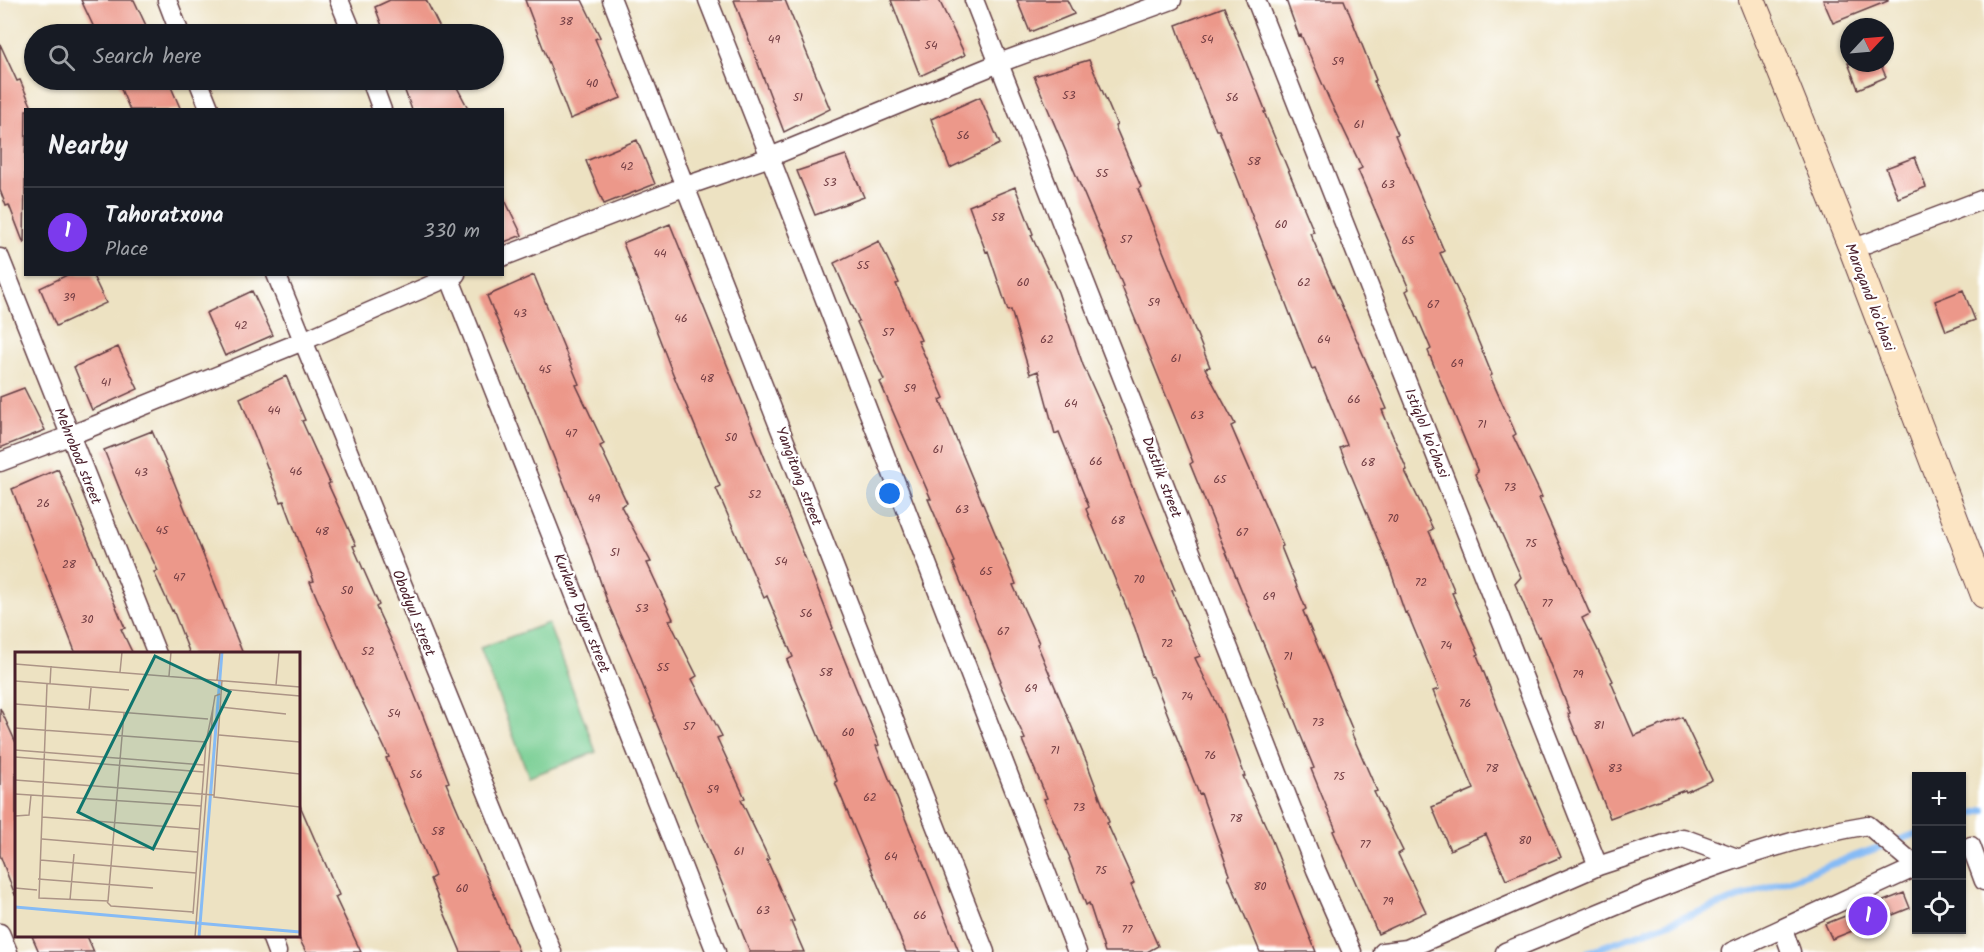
<!DOCTYPE html>
<html lang="en">
<head>
<meta charset="utf-8">
<style>
  body { margin:0; font-family:Kalam,sans-serif; background:#242831; color:#f1f3f6 }
  .controls { position:absolute; right:18px; bottom:18px; display:grid; overflow:hidden; border-radius:0px; box-shadow:0 2px 4px #0004 }
  .controls button { width:54px; height:54px; display:grid; place-items:center; padding:0; border:0; border-bottom:2px solid #363941; background:#171b24; color:#f1f3f6; font:30px sans-serif }
  .compass { position:absolute; left:1840px; top:18px; width:54px; height:54px; border-radius:50%; background:#171b24; box-shadow:0 2px 4px #0004; rotate:64deg }
  .you { position:absolute; left:890px; top:494px; width:21px; height:21px; margin:-15px; border:4px solid #fff; border-radius:50%; background:#1a73e8; box-shadow:0 0 0 9px #1a73e833 }
  .badge { display:grid; place-items:center; width:39px; height:39px; border-radius:50%; background:#7c3aed; color:#fff; font-size:20px; font-weight:700 }
  .pin { position:absolute; translate:-50% -50%; border:3px solid #fff; box-shadow:0 2px 6px #0006 }
  .list { margin:0; padding:0; list-style:none }
  h2 { display:flex; justify-content:space-between; align-items:center; height:78px; margin:0; padding:0 24px; font-size:26px }
  h2 small { font-size:20px; font-weight:400; color:#9ea1a6 }
  .list li { display:grid; grid-template-columns:39px 1fr auto; gap:18px; align-items:center; box-sizing:border-box; height:90px; padding:0 24px; border-top:2px solid #363941 }
  .list b { display:block; font-size:22px; white-space:nowrap }
  .list p { margin:0; font-size:20px; white-space:nowrap; color:#9ea1a6 }
  .list em { font-size:20px; font-style:normal; color:#9ea1a6 }
  .icon { flex:none; width:33px; height:33px; fill:none; stroke:currentColor; stroke-width:2; stroke-linecap:round; stroke-linejoin:round }
  .map { position:relative; flex:none; width:1984px; height:952px; overflow:hidden }
  .search { position:absolute; background:#171b24; box-shadow:0 2px 4px #0004; left:24px; top:24px; width:480px; height:66px; display:flex; align-items:center; gap:15px; box-sizing:border-box; padding:0 21px; border-radius:33px; color:#9ea1a6; font-size:22px }
  .panel { position:absolute; background:#171b24; box-shadow:0 2px 4px #0004; left:24px; top:108px; width:480px; height:168px; border-radius:0px }
  .map>svg:first-child { display:block }
</style>
</head>
<body>
<div class="map">
<svg width="1984" height="952" viewBox="0 0 1984 952">
  <rect width="100%" height="100%" fill="#fff"/>
  <filter id="ink" filterUnits="userSpaceOnUse"><feTurbulence type="fractalNoise" baseFrequency=".0167" numOctaves="2"/><feDisplacementMap in="SourceGraphic" scale="12" xChannelSelector="R" yChannelSelector="G"/><feConvolveMatrix kernelMatrix="1 2 1 2 8 2 1 2 1" color-interpolation-filters="sRGB"/></filter>
  <filter id="wash" filterUnits="userSpaceOnUse"><feTurbulence type="fractalNoise" baseFrequency=".008" numOctaves="4" result="noise"/><feDisplacementMap in="SourceGraphic" scale="24" xChannelSelector="R" yChannelSelector="G"/><feGaussianBlur stdDeviation="1.35" result="paint"/><feColorMatrix in="noise" values="0 0 0 0 0 0 0 0 0 0 0 0 0 0 0 0 0 1.4 0 .05"/><feComposite in="paint" operator="in"/></filter>
  <g filter="url(#wash)">
    <rect width="100%" height="100%" fill="#ede2c2"/>
    <path fill="#78ce93" stroke="#61765f" stroke-width="1.5" d="M548,623L596,752L529,777L480,648Z"/>
    <g fill="none" stroke-linecap="round" stroke-linejoin="round">
      <path stroke="#86bbf5" stroke-width="7" d="M1962,818L1984,810
        M1588,952L1916,834"/>
    </g>
    <g id="blocks">
      <path fill="#ec988a" d="M81,0H134L150,34H97Z
        M390,0H426L440,28L424,34H385L375,7Z
        M525,0H582L600,37L595,39L621,98L570,119Z
        M734,0H785L830,109L784,132Z
        M891,0H939L965,55L920,76Z
        M1017,0H1067L1074,14L1030,32Z
        M1286,0H1344L1376,80L1374,81L1398,134L1395,135L1444,251L1440,253L1469,315L1468,316L1492,375L1490,376L1516,434L1513,436L1542,497L1539,498L1590,614L1582,618L1613,681L1611,682L1634,736L1682,717L1712,780L1686,792L1685,790L1610,818L1568,714L1570,713L1540,636L1538,637L1515,584L1521,577L1475,474L1478,472L1428,351L1431,349L1406,291L1409,289L1358,170L1362,168L1329,99L1301,35L1299,36Z
        M1823,0H1888V1L1833,23Z
        M1224,7L1266,112H1264L1314,232L1310,233L1387,409L1382,410L1407,470L1405,471L1433,529L1429,531L1455,592L1452,593L1479,654L1477,655L1508,734L1561,857L1506,880L1486,834L1450,850L1432,807L1474,789L1433,691L1439,689L1407,612L1405,613L1390,569L1340,448L1347,445L1315,368L1312,369L1295,327L1219,130H1216L1193,73L1176,25Z
        M0,44L17,81L20,80L33,110H26L24,244L9,205L6,206L0,190Z
        M1089,60L1117,125L1115,126L1141,187L1138,189L1210,367L1205,368L1235,424L1231,426L1283,546L1281,547L1306,609L1303,611L1353,731L1351,732L1377,791L1374,792L1403,851L1398,854L1426,912L1378,934L1333,831L1336,830L1311,769L1314,768L1190,464L1193,462L1122,287L1123,286L1034,76Z
        M1848,63H1880L1886,77L1858,89Z
        M117,80H168L181,110H130Z
        M401,80H453L469,110H412Z
        M980,97L1000,144L950,168L931,119Z
        M637,140L655,184L604,204L586,161Z
        M846,155L864,197L815,215L797,171Z
        M1915,157L1926,187L1898,198L1886,168Z
        M1015,187L1033,234L1031,235L1058,292L1083,365L1110,425L1131,484L1175,590L1172,591L1200,656L1195,658L1222,714L1245,776H1243L1269,833L1316,952H1260L1228,876L1230,875L1201,793L1199,794L1153,677H1151L1135,628L1086,509L1089,507L1059,432L1055,434L1038,371L1030,374L1011,310L1008,311L988,251L986,252L969,206Z
        M502,194L522,235L502,243Z
        M670,224L813,577L833,628L832,629L879,745L876,746L959,952H906L835,782L837,781L787,660L793,657L767,596L764,598L716,488L720,486L671,369L623,243Z
        M879,241L899,283L896,284L921,340L918,341L944,398L940,400L1016,584L1013,585L1039,643L1037,644L1087,763L1109,822L1107,823L1134,883L1131,885L1158,946L1147,952H1105L1089,903L1086,905L1069,859L1070,858L1044,799L1047,798L1022,740L1025,739L999,682L1001,681L953,563L955,562L928,499H931L880,382L884,380L857,322L859,321L834,263Z
        M69,274H92L106,303L56,326L40,288Z
        M534,275L579,384L576,385L604,444L600,446L627,503L621,506L651,562L647,563L673,619L669,620L697,676L692,679L722,736L717,738L745,798L741,800L769,859L767,860L794,921L791,922L804,952H750L654,717L655,716L631,656L607,601L586,539L539,420L487,296Z
        M1963,290L1975,320L1946,331L1935,301Z
        M252,291L273,335L225,356L206,313Z
        M118,347L138,389L92,410L74,367Z
        M286,376L305,420L302,421L330,483L328,484L356,545L353,546L379,605L376,607L403,665L449,782L446,783L519,952H461L430,879L435,876L386,758L389,757L355,686L310,582L314,581L284,501L281,502L240,398Z
        M24,388L45,430L0,448V397Z
        M152,431L172,477L243,654H190L173,610L172,611L154,572L158,571L124,500L104,450Z
        M58,469L125,628L121,629L133,654H76L12,489Z
        M0,708L16,743V894L15,895L0,855Z
        M298,801L339,895L335,897L361,952H306L298,936Z
        M1904,893L1910,908L1832,939L1825,924Z
        M32,936H87L94,952H39Z"/>
    </g>
  </g>
  <g filter="url(#ink)">
    <use href="#blocks" fill-opacity="0" stroke="#623c42" stroke-width="1.5"/>
    <g fill="none" stroke-linecap="round" stroke-linejoin="round">
      <g stroke="#623c42" stroke-width="21">
        <path id="street" d="M167,0L180,34
          M339,0L353,34
          M612,0L985,952
          M708,0L770,157L1077,952
          M974,0L1316,870L1352,952
          M1256,0L1598,866
          M198,80L210,110
          M371,80L382,110
          M1852,249L1984,199
          M502,257L686,186L770,157L999,63L1172,0
          M0,258L157,654
          M276,274L552,952
          M448,274L716,952
          M0,462L69,436L303,341L456,274
          M1971,846L1984,881
          M1783,929L1791,952
          M0,933L8,952
          M271,936L277,952
          M1383,952L1407,949L1598,866L1683,838L1737,858
          M1505,952C1622,905 1744,845 1868,825L1916,866
          M1731,952L1916,867"/>
      </g>
      <g stroke="#623c42" stroke-width="28">
        <path id="secondary" d="M1752,0L1852,249L1984,595"/>
      </g>
      <use href="#street" stroke="#fff" stroke-width="18"/>
      <use href="#secondary" stroke="#fce5c4" stroke-width="26"/>
    </g>
  </g>
  <g text-anchor="middle" stroke-width="4.5" stroke-linejoin="round" paint-order="stroke">
    <g font-size="12" fill="#723d43">
      <text x="566" y="25">38</text>
      <text x="774" y="43">49</text>
      <text x="1207" y="43">54</text>
      <text x="931" y="49">54</text>
      <text x="1338" y="65">59</text>
      <text x="592" y="87">40</text>
      <text x="1069" y="99">53</text>
      <text x="798" y="101">51</text>
      <text x="1232" y="101">56</text>
      <text x="1359" y="128">61</text>
      <text x="963" y="139">56</text>
      <text x="1254" y="165">58</text>
      <text x="627" y="170">42</text>
      <text x="1102" y="177">55</text>
      <text x="830" y="186">53</text>
      <text x="1388" y="188">63</text>
      <text x="998" y="221">58</text>
      <text x="1281" y="228">60</text>
      <text x="1126" y="243">57</text>
      <text x="1408" y="244">65</text>
      <text x="660" y="257">44</text>
      <text x="863" y="269">55</text>
      <text x="1023" y="286">60</text>
      <text x="1304" y="286">62</text>
      <text x="69" y="301">39</text>
      <text x="1154" y="306">59</text>
      <text x="1433" y="308">67</text>
      <text x="520" y="317">43</text>
      <text x="681" y="322">46</text>
      <text x="241" y="329">42</text>
      <text x="888" y="336">57</text>
      <text x="1047" y="343">62</text>
      <text x="1324" y="343">64</text>
      <text x="1176" y="362">61</text>
      <text x="1457" y="367">69</text>
      <text x="545" y="373">45</text>
      <text x="707" y="382">48</text>
      <text x="106" y="386">41</text>
      <text x="910" y="392">59</text>
      <text x="1354" y="403">66</text>
      <text x="1071" y="407">64</text>
      <text x="274" y="414">44</text>
      <text x="1197" y="419">63</text>
      <text x="1482" y="428">71</text>
      <text x="571" y="437">47</text>
      <text x="731" y="441">50</text>
      <text x="938" y="453">61</text>
      <text x="1096" y="465">66</text>
      <text x="1368" y="466">68</text>
      <text x="296" y="475">46</text>
      <text x="141" y="476">43</text>
      <text x="1220" y="483">65</text>
      <text x="1510" y="491">73</text>
      <text x="755" y="498">52</text>
      <text x="594" y="502">49</text>
      <text x="43" y="507">26</text>
      <text x="962" y="513">63</text>
      <text x="1393" y="522">70</text>
      <text x="1118" y="524">68</text>
      <text x="162" y="534">45</text>
      <text x="322" y="535">48</text>
      <text x="1242" y="536">67</text>
      <text x="1531" y="547">75</text>
      <text x="615" y="556">51</text>
      <text x="781" y="565">54</text>
      <text x="69" y="568">28</text>
      <text x="986" y="575">65</text>
      <text x="179" y="581">47</text>
      <text x="1139" y="583">70</text>
      <text x="1421" y="586">72</text>
      <text x="347" y="594">50</text>
      <text x="1269" y="600">69</text>
      <text x="1547" y="607">77</text>
      <text x="642" y="612">53</text>
      <text x="806" y="617">56</text>
      <text x="87" y="623">30</text>
      <text x="1003" y="635">67</text>
      <text x="1167" y="647">72</text>
      <text x="1446" y="649">74</text>
      <text x="368" y="655">52</text>
      <text x="1288" y="660">71</text>
      <text x="663" y="671">55</text>
      <text x="826" y="676">58</text>
      <text x="1578" y="678">79</text>
      <text x="1031" y="692">69</text>
      <text x="1187" y="700">74</text>
      <text x="1465" y="707">76</text>
      <text x="394" y="717">54</text>
      <text x="1318" y="726">73</text>
      <text x="1599" y="729">81</text>
      <text x="689" y="730">57</text>
      <text x="848" y="736">60</text>
      <text x="1055" y="754">71</text>
      <text x="1210" y="759">76</text>
      <text x="1492" y="772">78</text>
      <text x="1615" y="772">83</text>
      <text x="416" y="778">56</text>
      <text x="1339" y="780">75</text>
      <text x="713" y="793">59</text>
      <text x="870" y="801">62</text>
      <text x="1079" y="811">73</text>
      <text x="1236" y="822">78</text>
      <text x="438" y="835">58</text>
      <text x="1525" y="844">80</text>
      <text x="1365" y="848">77</text>
      <text x="739" y="855">61</text>
      <text x="891" y="860">64</text>
      <text x="1101" y="874">75</text>
      <text x="1260" y="890">80</text>
      <text x="462" y="892">60</text>
      <text x="1388" y="905">79</text>
      <text x="763" y="914">63</text>
      <text x="920" y="919">66</text>
      <text x="1127" y="933">77</text>
    </g>
    <g font-size="15" fill="#4a1f2b" stroke="#fff">
      <text transform="translate(1870 297) rotate(69)" y="5">Maroqand ko'chasi</text>
      <text transform="translate(1427 433) rotate(68)" y="5">Istiqlol ko'chasi</text>
      <text transform="translate(78 456) rotate(68)" y="5">Mehrobod street</text>
      <text transform="translate(799 476) rotate(69)" y="5">Yangitong street</text>
      <text transform="translate(1162 477) rotate(69)" y="5">Dustlik street</text>
      <text transform="translate(414 613) rotate(68)" y="5">Obodyul street</text>
      <text transform="translate(582 613) rotate(68)" y="5">Kurkam Diyor street</text>
    </g>
  </g>
  <g transform="translate(15 652)">
    <rect width="285" height="285" fill="#ede2c2"/>
    <path fill="none" stroke="#86bbf5" stroke-width="3" d="M0,255L285,280M184,285L207,0"/>
    <path fill="none" stroke="#ac9486" stroke-width="1.5" d="M0,12L285,35M105,20L107,0M154,24L156,0M202,28L205,0M207,28L199,145L285,155M0,29L114,38M32,32L24,246L93,249L109,61M35,32L36,14M261,33L264,0M206,37L285,44M0,52L193,67M205,55L271,62M74,58L76,36M0,76L191,90M204,83L285,90M0,98L189,113M0,105L189,120M201,113L285,122M0,128L199,143M0,142L186,154M0,164L14,163L16,143M27,165L184,177M27,187L182,200M25,208L181,221M23,227L138,236M0,236L22,238M55,248L59,202M92,250L96,254L178,260M178,262L191,90L198,56M180,285L198,56L200,44L205,42"/>
    <path fill="#0f766e" fill-opacity="0.15" stroke="#0f766e" stroke-width="3" d="M140,4L215,40L138,197L63,160Z"/>
    <rect width="285" height="285" fill="none" stroke="#4a1f2b" stroke-width="3"/>
  </g>
</svg>
<div class="controls">
<button>+</button>
<button>−</button>
<button><svg class="icon" aria-label="locate" viewBox="0 0 24 24"><circle cx="12" cy="12" r="6"/><path d="M12 2v4M12 18v4M2 12h4M18 12h4"/></svg></button>
</div>
<svg class="compass" viewBox="-18 -18 36 36"><path d="M0-13l5 13h-10z" fill="#e53935"/><path d="M0 13l5-13h-10z" fill="#9ea1a6"/></svg>
<div class="you"></div>
<div class="pin badge" style="left:1868px;top:916px">1</div>
<div class="search"><svg class="icon" aria-label="search" viewBox="0 0 24 24"><circle cx="10" cy="10" r="6"/><path d="M15 15l6 6"/></svg>Search here</div>
<section class="panel">
<h2>Nearby<small></small></h2>
<ul class="list">
<li><span class="badge">1</span><div><b>Tahoratxona</b><p>Place</p></div><em>330 m</em></li>
</ul>
</section>
</div>
</body>
</html>
